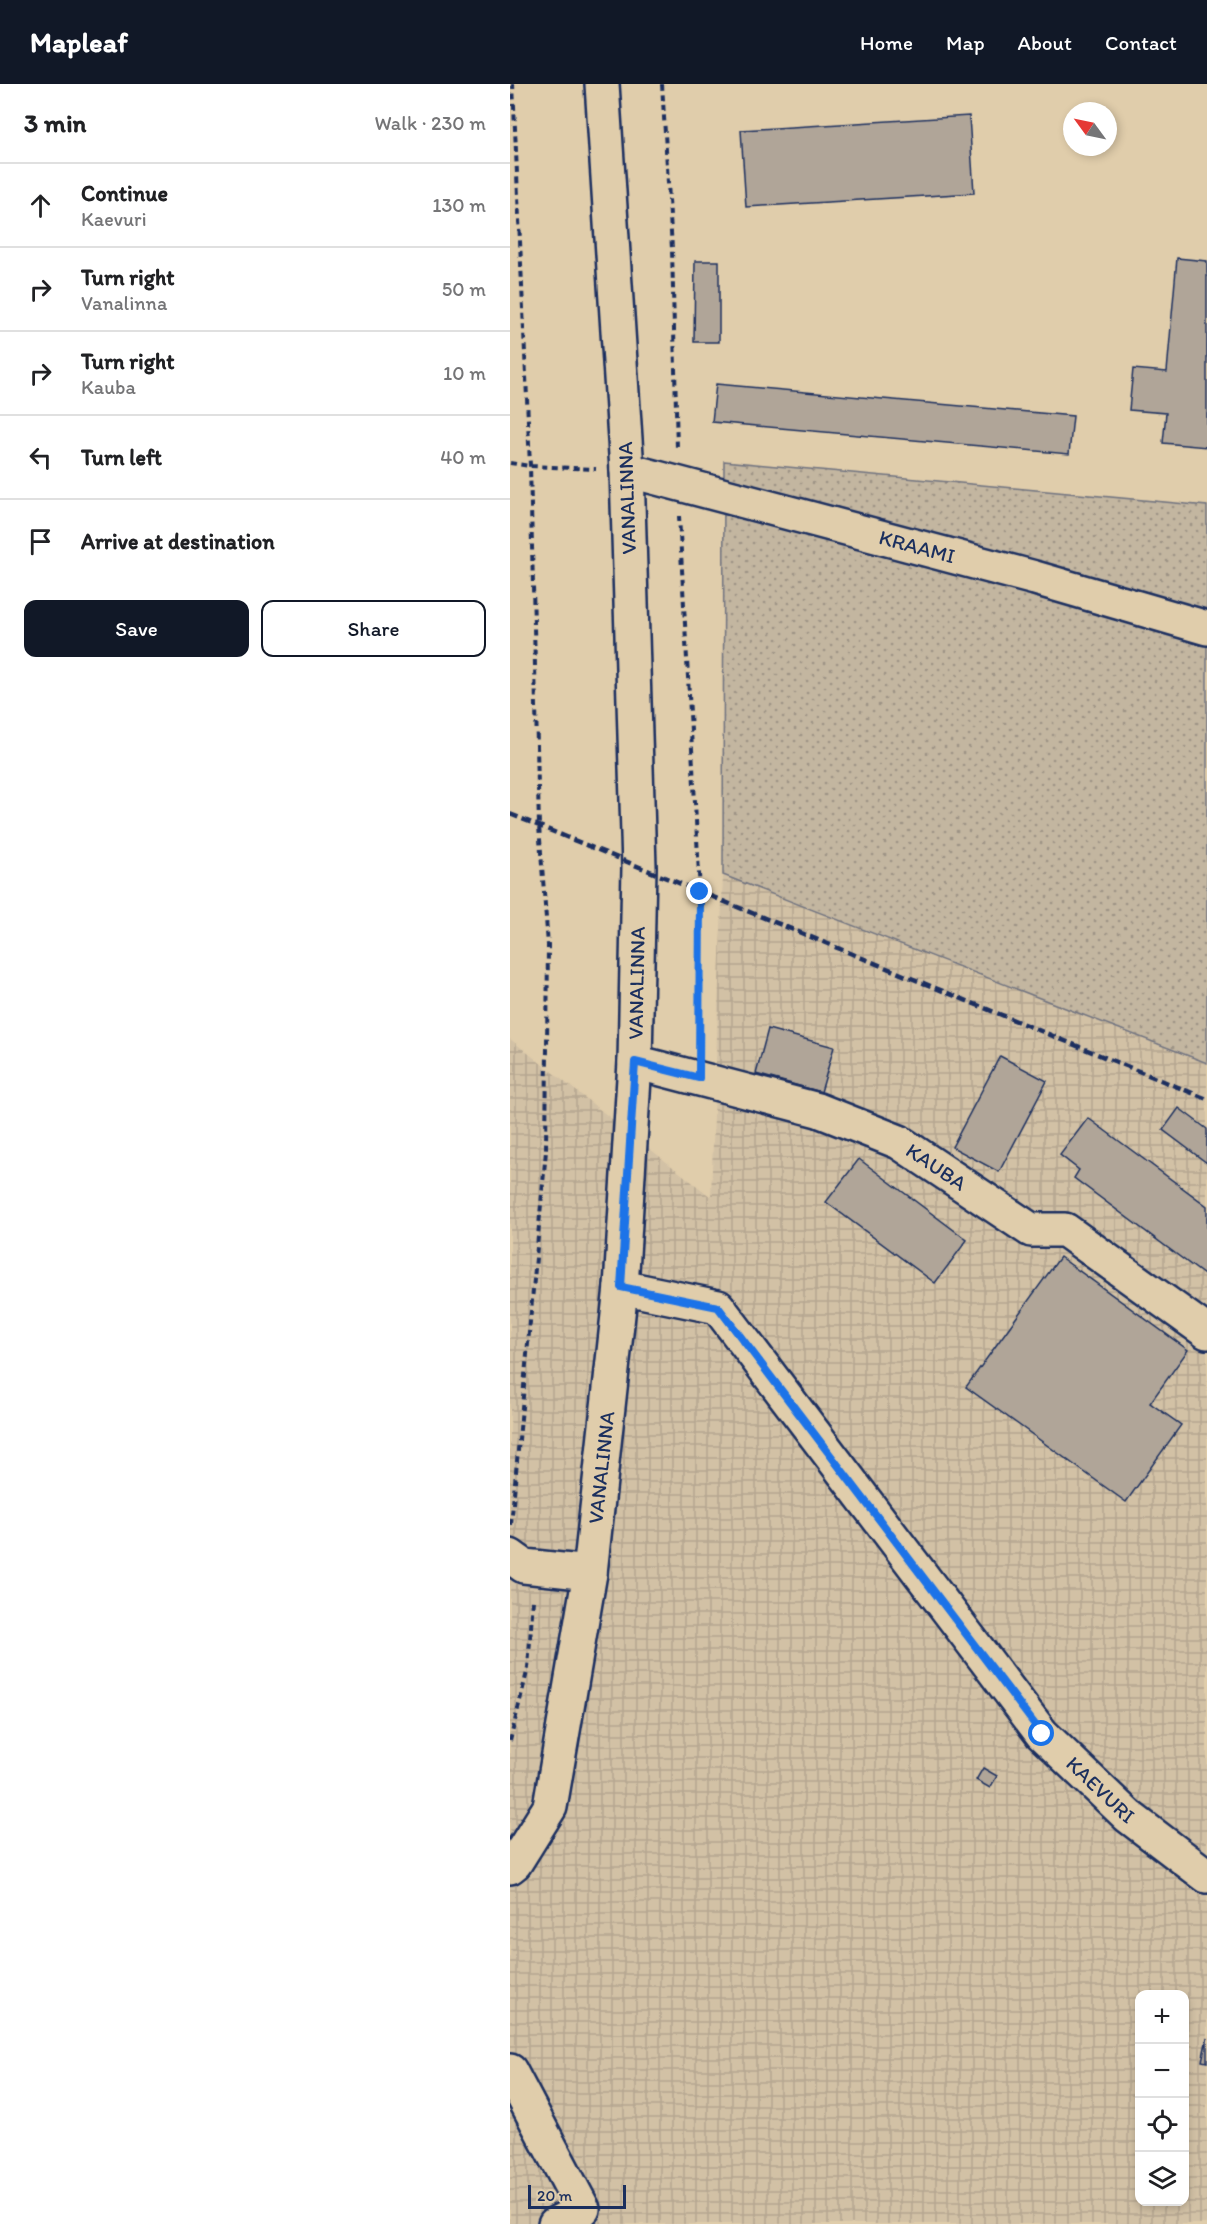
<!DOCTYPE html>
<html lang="en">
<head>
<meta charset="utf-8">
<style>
  body { margin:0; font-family:Itim,sans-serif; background:#f6f6f6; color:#202124 }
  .controls { position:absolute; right:18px; bottom:18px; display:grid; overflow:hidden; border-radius:12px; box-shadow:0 3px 9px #0003 }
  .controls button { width:54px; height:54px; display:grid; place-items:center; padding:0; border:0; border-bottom:2px solid #e0e0e0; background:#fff; color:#202124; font:30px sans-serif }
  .compass { position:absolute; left:553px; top:18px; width:54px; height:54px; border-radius:50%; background:#fff; box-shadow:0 3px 9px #0003; rotate:303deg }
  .scale { position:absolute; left:18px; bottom:15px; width:98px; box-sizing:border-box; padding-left:6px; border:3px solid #1b2f5e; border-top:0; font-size:16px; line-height:21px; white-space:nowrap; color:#1b2f5e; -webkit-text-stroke:4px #e0cdab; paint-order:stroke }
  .stop { position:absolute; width:18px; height:18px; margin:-14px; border:4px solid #1a73e8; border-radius:50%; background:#fff }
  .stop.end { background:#1a73e8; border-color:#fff; box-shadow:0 2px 6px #0008 }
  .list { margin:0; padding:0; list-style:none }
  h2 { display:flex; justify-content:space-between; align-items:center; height:78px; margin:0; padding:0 24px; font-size:26px }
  h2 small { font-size:20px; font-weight:400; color:#757577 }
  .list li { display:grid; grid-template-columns:39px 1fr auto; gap:18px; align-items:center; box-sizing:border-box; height:84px; padding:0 24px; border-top:2px solid #e0e0e0 }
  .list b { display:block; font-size:22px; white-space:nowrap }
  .list p { margin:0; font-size:20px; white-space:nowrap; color:#757577 }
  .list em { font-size:20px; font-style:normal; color:#757577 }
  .actions { display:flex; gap:12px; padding:18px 24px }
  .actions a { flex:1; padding:14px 0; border:2px solid #111827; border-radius:12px; text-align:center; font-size:21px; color:#111827 }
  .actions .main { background:#111827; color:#fff }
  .icon { flex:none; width:33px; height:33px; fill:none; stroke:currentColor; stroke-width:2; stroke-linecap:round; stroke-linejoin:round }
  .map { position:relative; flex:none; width:697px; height:2140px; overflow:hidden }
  header { display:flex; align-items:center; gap:36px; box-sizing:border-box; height:84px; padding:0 30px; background:#111827; color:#fff }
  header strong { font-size:28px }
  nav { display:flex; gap:33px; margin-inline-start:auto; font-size:21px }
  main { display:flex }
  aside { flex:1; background:#fff }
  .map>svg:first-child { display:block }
</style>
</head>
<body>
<header>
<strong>Mapleaf</strong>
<nav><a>Home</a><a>Map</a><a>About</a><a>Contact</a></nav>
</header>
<main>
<aside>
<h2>3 min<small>Walk · 230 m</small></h2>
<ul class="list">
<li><svg class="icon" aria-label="ahead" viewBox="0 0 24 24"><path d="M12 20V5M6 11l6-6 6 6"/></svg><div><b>Continue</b><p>Kaevuri</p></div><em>130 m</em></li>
<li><svg class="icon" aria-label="right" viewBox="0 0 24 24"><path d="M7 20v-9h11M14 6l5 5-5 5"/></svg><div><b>Turn right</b><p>Vanalinna</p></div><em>50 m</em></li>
<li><svg class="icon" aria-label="right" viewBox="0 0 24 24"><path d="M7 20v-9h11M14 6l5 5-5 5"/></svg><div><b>Turn right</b><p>Kauba</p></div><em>10 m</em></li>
<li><svg class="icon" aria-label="left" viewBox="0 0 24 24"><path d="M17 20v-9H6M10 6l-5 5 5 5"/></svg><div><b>Turn left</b></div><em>40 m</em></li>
<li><svg class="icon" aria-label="arrive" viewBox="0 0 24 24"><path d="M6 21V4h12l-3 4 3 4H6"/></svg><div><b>Arrive at destination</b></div></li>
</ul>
<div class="actions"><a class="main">Save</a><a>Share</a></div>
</aside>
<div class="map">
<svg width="697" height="2140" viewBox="0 0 697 2140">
  <defs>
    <pattern id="industrial-grid" width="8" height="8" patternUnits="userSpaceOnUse" patternTransform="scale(1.5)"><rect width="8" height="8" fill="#d2c1a5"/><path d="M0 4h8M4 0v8" fill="none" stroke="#b4a690"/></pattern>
    <pattern id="grass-dots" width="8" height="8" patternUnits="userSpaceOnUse" patternTransform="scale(1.5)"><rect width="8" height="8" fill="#c3b6a0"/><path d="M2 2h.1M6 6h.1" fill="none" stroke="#9e9486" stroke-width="1.8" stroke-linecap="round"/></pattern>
  </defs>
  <rect width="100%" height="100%" fill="#e0cdab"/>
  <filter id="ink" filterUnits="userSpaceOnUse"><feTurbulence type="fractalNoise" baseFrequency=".0167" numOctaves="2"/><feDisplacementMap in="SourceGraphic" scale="12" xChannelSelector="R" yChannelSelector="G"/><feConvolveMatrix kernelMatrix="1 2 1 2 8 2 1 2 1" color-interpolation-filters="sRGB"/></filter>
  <g filter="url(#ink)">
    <path fill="url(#industrial-grid)" fill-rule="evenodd" d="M213,791L697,979V2140H0V955L201,1113ZM630,1910H674V2118H630Z"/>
    <path fill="url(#grass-dots)" stroke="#6f727f" stroke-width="1.5" d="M214,377L697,422V979L213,791Z"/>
    <path fill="#b0a598" stroke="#1b2f5e" stroke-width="1.5" d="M459,32L464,109L236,123L231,46Z
      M667,174L697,177V363L653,359L656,329L619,326L623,285L657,288Z
      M185,177H209V258H184Z
      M206,300L563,332L559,370L202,338Z
      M258,945L324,963L311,1008L246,990Z
      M490,972L537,997L489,1088L442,1063Z
      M669,1024L697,1045V1079L653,1046Z
      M578,1034L697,1122V1193L564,1094L569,1086L550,1071Z
      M349,1075L457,1156L425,1199L316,1118Z
      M550,1173L678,1266L640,1319L671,1341L616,1418L456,1303Z
      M473,1684L487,1692L480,1704L466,1696Z
      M697,1954V1978L692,1977Z"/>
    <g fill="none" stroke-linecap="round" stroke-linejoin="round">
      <g stroke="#1b2f5e" stroke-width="38">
        <g id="minor">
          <path id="s1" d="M117,386L525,494L697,544"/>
          <path id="s2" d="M125,978L308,1026L389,1058L521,1146H555L697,1248"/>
          <path id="s3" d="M111,1203L208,1223L532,1650L618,1732L697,1792"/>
          <path d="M0,1472L14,1482L80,1489"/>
          <path id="s4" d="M0,1783L5,1779L40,1723L80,1489L111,1203L125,978L129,783L117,386L92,0"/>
          <path d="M0,1987L73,2125L45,2140"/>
        </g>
      </g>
      <path stroke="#1b2f5e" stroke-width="4" stroke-dasharray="6 4.5" stroke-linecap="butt" d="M152,0L162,165L167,365
        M0,379L20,382L86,385
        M169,432L190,808L189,961
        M1,1441L36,1067L38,861L29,742L20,382L3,0
        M0,1657L18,1584L23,1516"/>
      <use href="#minor" stroke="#e0cdab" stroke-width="33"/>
      <path stroke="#1b2f5e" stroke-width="4.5" stroke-dasharray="9 4.5" stroke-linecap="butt" d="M0,730L697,1015"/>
    </g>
  </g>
  <g fill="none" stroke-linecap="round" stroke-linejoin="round" filter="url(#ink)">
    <path stroke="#1a73e8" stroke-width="8" d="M190,808L189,994L125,978L111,1203L208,1223L532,1650"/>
  </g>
  <g text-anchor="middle" stroke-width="4.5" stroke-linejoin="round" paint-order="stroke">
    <g font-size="21" fill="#1b2f5e" stroke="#e0cdab">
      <text transform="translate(117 414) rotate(-92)" y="7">VANALINNA</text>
      <text dy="7" stroke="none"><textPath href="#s1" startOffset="300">KRAAMI</textPath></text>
      <text dy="7" stroke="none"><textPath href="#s4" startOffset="902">VANALINNA</textPath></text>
      <text dy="7" stroke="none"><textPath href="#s2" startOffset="321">KAUBA</textPath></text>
      <text dy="7" stroke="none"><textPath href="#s4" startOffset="416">VANALINNA</textPath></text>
      <text dy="7" stroke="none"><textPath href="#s3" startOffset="716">KAEVURI</textPath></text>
    </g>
  </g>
</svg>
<div class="controls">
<button>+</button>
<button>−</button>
<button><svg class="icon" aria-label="locate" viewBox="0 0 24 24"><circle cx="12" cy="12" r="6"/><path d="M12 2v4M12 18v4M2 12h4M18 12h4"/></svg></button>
<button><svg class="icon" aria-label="layers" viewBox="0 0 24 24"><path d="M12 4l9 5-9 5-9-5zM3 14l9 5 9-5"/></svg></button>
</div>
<svg class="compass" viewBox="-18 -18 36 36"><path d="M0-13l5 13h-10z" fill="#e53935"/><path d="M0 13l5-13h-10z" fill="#757577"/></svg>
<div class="scale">20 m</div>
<div class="stop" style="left:532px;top:1650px"></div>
<div class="stop end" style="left:190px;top:808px"></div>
</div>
</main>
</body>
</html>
